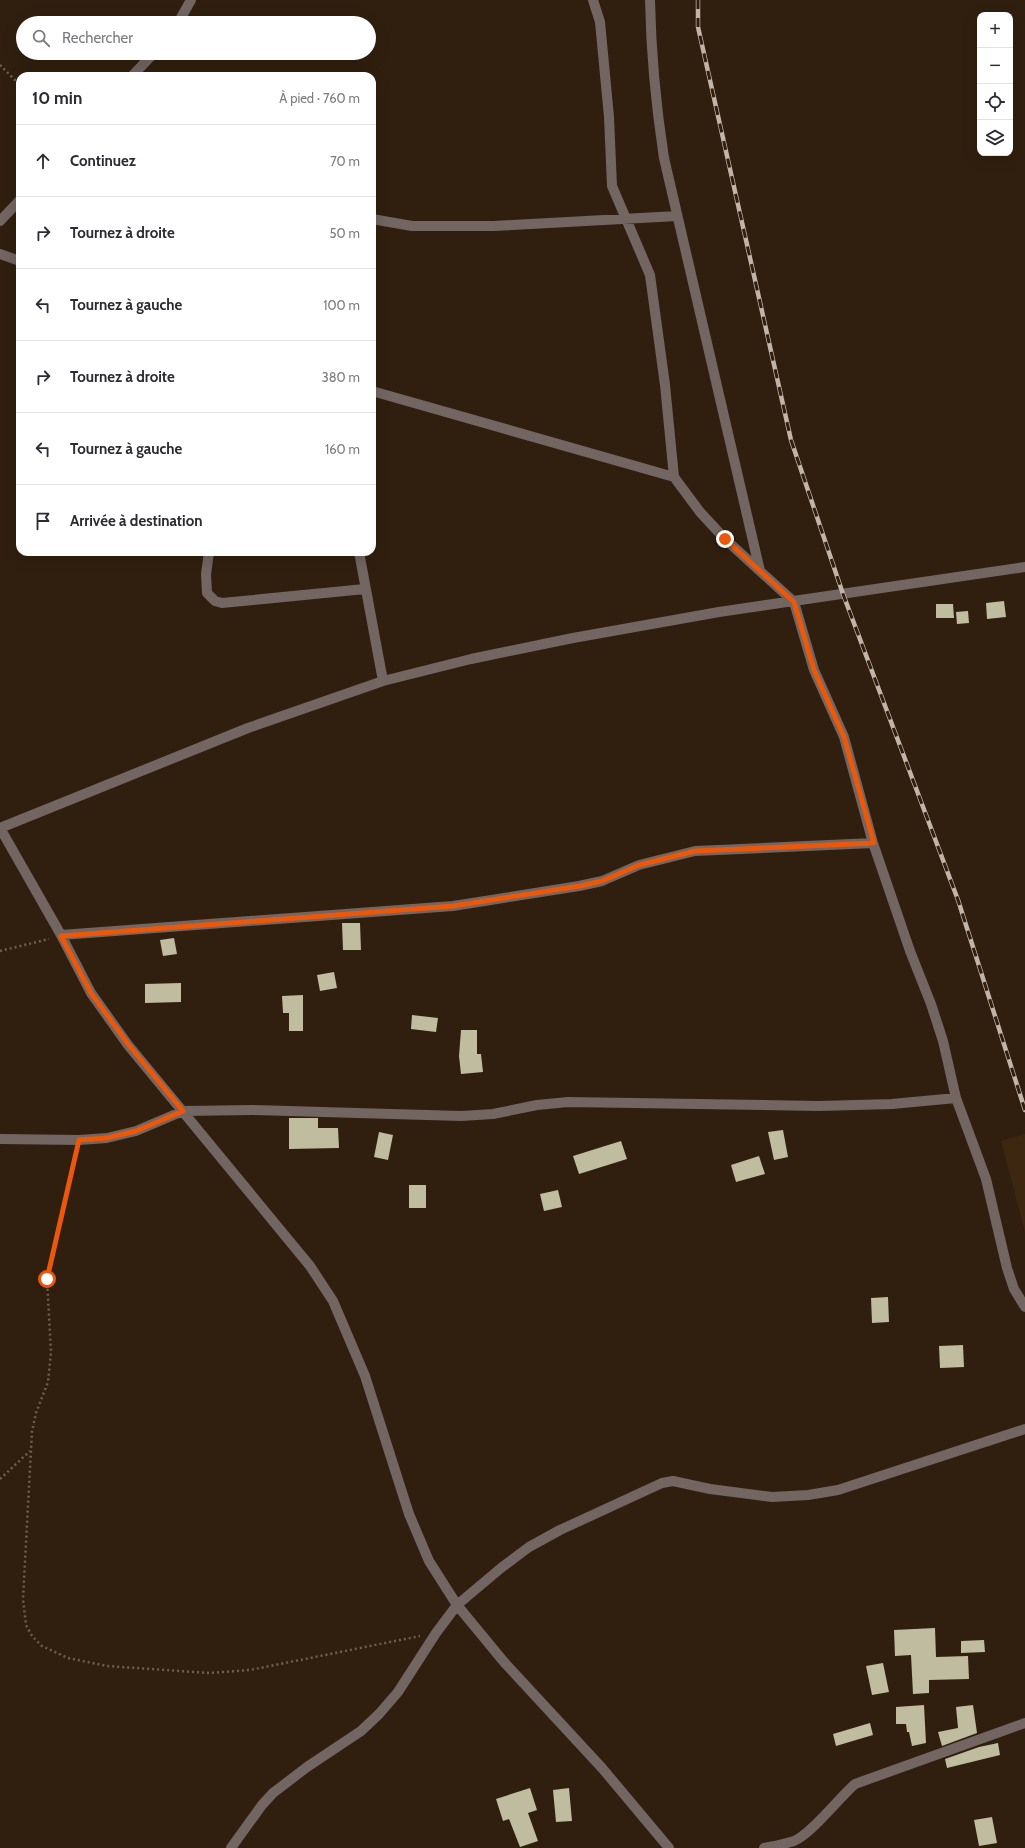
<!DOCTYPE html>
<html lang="fr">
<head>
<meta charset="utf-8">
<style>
  body { margin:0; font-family:Cabin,sans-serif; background:#f7f7f7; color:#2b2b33 }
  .controls { position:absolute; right:12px; top:12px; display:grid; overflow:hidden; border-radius:8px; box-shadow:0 4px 16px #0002 }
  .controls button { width:36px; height:36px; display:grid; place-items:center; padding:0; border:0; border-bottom:1px solid #e1e1e2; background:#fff; color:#2b2b33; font:20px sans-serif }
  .stop { position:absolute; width:12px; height:12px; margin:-9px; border:3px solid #ea580c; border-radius:50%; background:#fff }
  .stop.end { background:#ea580c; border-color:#fff; box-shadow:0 1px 4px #0008 }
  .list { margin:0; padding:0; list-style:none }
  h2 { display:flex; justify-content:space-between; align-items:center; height:52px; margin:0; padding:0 16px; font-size:17px }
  h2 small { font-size:13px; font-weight:400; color:#7c7c81 }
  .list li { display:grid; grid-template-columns:26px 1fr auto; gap:12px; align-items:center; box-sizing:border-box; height:72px; padding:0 16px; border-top:1px solid #e1e1e2 }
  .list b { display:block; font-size:15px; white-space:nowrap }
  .list em { font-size:13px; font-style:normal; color:#7c7c81 }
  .icon { flex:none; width:22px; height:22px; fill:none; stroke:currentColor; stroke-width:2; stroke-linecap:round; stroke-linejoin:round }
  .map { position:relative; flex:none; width:1025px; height:1848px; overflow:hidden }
  .search { position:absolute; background:#fff; box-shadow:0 4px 16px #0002; left:16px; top:16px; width:360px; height:44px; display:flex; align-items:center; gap:10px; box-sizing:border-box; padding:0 14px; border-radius:22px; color:#7c7c81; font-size:15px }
  .panel { position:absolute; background:#fff; box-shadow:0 4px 16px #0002; left:16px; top:72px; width:360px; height:484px; border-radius:12px }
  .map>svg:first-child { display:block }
</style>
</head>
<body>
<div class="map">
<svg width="1025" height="1848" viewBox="0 0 1025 1848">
  <rect width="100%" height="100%" fill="#301f0e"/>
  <path fill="#3d2710" d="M1025,1134V1232L1001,1141Z"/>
  <path fill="#bfbca0" d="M1004,601L1006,617L987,619L986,603Z
    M936,604H953L954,618H936Z
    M968,611L969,623L957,624L956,612Z
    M342,923H360L361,950H343Z
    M174,938L177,954L163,956L160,940Z
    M334,972L337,988L320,991L317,975Z
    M181,983V1002L145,1003V984Z
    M303,995V1031H289V1013H283L282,996Z
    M412,1015L438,1018L436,1032L411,1029Z
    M461,1030H477V1054H481L483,1072L461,1074L459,1056Z
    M289,1118H318V1128H338L339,1148L289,1149Z
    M783,1130L788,1157L774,1160L768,1132Z
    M379,1132L393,1135L388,1160L374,1157Z
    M621,1141L627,1159L579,1174L573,1156Z
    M759,1156L765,1174L736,1182L731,1165Z
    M409,1185H426V1208H409Z
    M558,1190L562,1207L544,1211L540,1194Z
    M888,1297L889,1322L872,1323L871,1298Z
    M963,1345L964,1367L940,1368L939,1346Z
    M935,1628L936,1657L968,1656L969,1679L929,1680V1693L913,1694L911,1655L895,1656L894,1630Z
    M984,1640L985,1652L961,1653V1641Z
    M883,1663L889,1692L872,1695L866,1666Z
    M924,1705L926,1743L912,1746L909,1732H907L906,1724H896V1707Z
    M973,1705L977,1733L942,1746L938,1732L958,1728L956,1707Z
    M870,1723L873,1735L836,1746L833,1734Z
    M998,1743L1000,1755L947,1768L945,1759L979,1747Z
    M530,1788L537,1810L528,1813L538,1841L520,1847L509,1819L503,1821L496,1799Z
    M569,1788L572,1821L556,1822L553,1790Z
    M992,1817L997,1843L979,1846L974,1820Z"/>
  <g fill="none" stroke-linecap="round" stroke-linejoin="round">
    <path stroke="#6f5f50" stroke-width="2.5" stroke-dasharray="2 3" stroke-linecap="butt" d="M0,65L20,85
      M0,951L49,939
      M76,1152L47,1279L51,1352L48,1382L36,1413L32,1431L23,1599L26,1625L32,1636L42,1646L68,1658L107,1666L209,1673L250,1670L420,1636
      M0,1479L30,1451"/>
    <path stroke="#726562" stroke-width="10" d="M593,0L600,22L609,117L612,186L650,275L665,385L674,477L700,512L725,539L794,602L814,670L844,737L873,843L910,951L931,1004L943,1041L956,1098L986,1179L1007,1268L1014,1289L1025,1307
      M650,0C651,53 656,106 664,158L760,571
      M178,23L191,0
      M132,76L154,53
      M372,219L412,226H494L677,216
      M0,221L20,200
      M0,254L20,261
      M372,391L674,477
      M209,552L206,574L207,593L215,601L222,603L365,589
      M359,552L383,681
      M0,828L61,935L91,993L128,1045L310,1266L333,1301L365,1376L409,1514L429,1561L457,1605L504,1662L602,1768L669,1848
      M0,828L248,728L383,681L471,659L573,638L719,612L1025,567
      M61,935L453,906L579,886L602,881L639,865L695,851L873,843
      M0,1139L79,1140L107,1138L136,1131L183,1111L253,1110L461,1116L493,1114L537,1105L568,1102L819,1106L892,1104L956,1098
      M231,1848L262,1805L273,1793L307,1767L361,1731L379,1714L398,1692L436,1633L457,1605L501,1568L529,1547L560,1530L662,1483L673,1481L710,1489L772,1497L808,1495L838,1490L1025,1429
      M764,1848C774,1846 785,1844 794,1841C811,1834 839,1798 855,1784L1025,1723"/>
    <g stroke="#c1b4a8" stroke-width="4.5">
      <path id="rail" d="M698,0V27L791,440L843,594L958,900L1025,1110"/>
    </g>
    <use href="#rail" stroke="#301f0e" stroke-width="3" stroke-dasharray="9" stroke-linecap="butt"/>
  </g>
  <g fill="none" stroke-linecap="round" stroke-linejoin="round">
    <path stroke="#ea580c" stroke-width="5" d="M47,1279L79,1140L107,1138L136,1131L183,1111L128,1044L91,993L61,936L453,906L580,886L602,881L639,865L695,851L874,843L844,737L814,670L794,602L725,539"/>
  </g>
</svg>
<div class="controls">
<button>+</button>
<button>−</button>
<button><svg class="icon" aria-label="locate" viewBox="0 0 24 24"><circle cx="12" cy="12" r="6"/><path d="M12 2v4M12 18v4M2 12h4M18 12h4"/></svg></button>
<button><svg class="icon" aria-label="layers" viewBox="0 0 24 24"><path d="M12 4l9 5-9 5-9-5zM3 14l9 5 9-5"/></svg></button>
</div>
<div class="stop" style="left:47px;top:1279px"></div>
<div class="stop end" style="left:725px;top:539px"></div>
<div class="search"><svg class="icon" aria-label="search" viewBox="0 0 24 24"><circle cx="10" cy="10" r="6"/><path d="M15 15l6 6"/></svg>Rechercher</div>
<section class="panel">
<h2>10 min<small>À pied · 760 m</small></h2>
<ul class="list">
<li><svg class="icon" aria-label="ahead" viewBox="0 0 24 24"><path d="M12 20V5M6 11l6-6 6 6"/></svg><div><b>Continuez</b></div><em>70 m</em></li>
<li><svg class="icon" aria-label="right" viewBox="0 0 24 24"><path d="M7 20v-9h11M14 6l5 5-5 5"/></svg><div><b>Tournez à droite</b></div><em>50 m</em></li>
<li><svg class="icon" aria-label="left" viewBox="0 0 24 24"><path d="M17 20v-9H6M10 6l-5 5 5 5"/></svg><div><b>Tournez à gauche</b></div><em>100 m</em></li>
<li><svg class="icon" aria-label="right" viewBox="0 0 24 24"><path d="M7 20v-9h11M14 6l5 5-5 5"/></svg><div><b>Tournez à droite</b></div><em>380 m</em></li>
<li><svg class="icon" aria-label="left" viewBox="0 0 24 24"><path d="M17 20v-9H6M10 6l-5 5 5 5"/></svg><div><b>Tournez à gauche</b></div><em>160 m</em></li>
<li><svg class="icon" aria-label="arrive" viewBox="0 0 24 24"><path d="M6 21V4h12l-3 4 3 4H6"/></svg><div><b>Arrivée à destination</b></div></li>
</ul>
</section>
</div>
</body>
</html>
